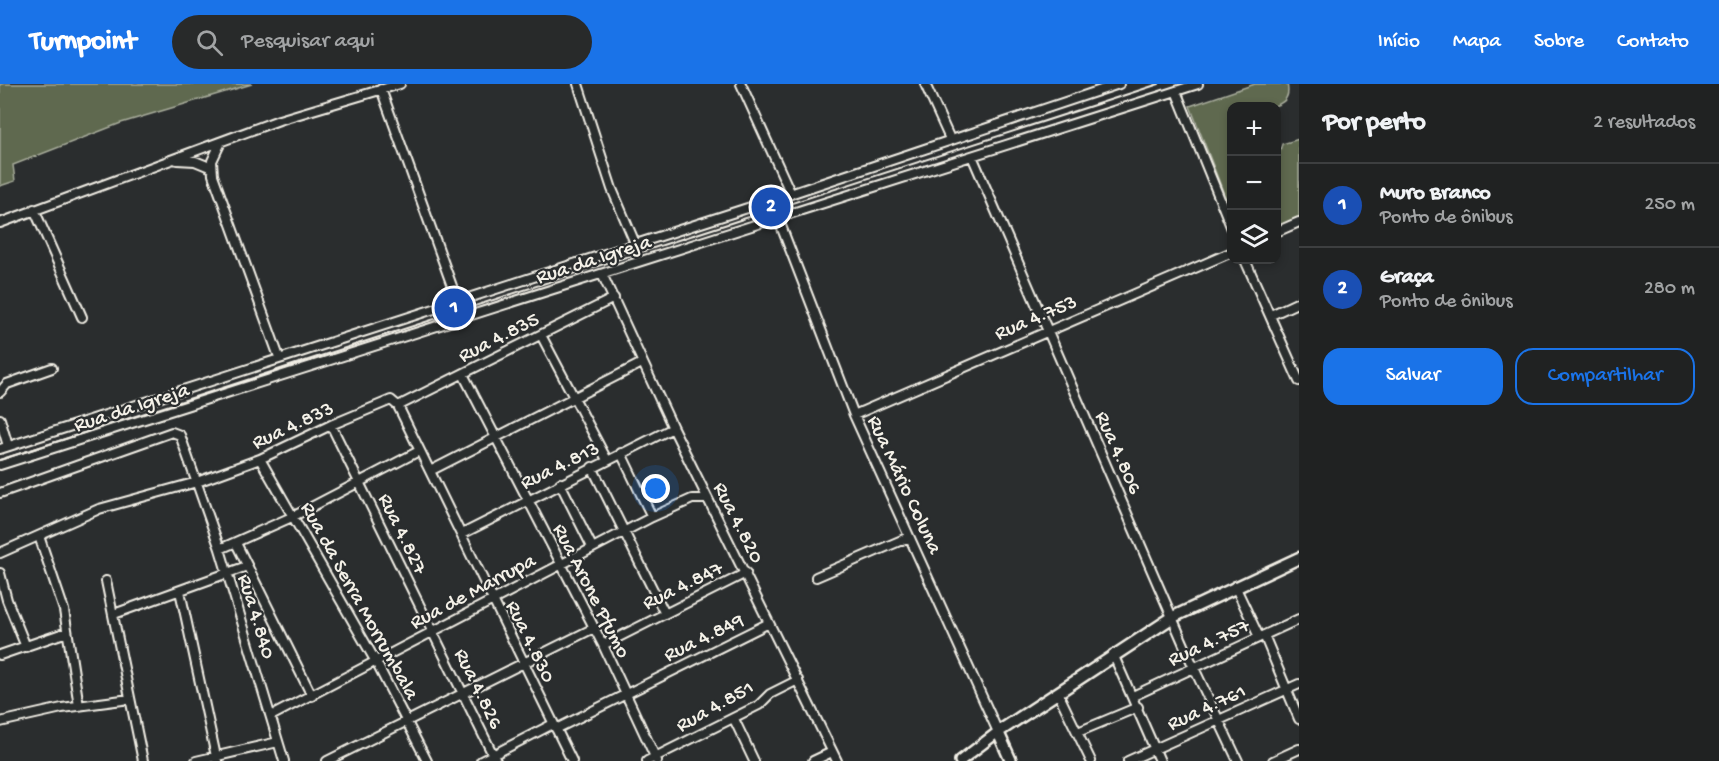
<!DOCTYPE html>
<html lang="pt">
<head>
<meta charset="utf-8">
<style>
  body { margin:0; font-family:"Gochi Hand",sans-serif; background:#282a2a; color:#f1f3f6 }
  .controls { position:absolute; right:18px; top:18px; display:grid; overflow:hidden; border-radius:12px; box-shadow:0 3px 9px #0003 }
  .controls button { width:54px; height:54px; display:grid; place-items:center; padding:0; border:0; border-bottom:2px solid #3d3f40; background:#202222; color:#f1f3f6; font:30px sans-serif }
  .you { position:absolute; left:656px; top:405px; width:21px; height:21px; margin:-15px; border:4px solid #fff; border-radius:50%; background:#1a73e8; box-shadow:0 0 0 9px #1a73e833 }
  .badge { display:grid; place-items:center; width:39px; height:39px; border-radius:50%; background:#1a73e8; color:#fff; font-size:20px; font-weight:700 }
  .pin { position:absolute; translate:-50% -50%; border:3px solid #fff; box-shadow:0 2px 6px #0006 }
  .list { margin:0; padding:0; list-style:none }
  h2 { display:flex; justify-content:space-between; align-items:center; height:78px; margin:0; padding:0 24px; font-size:26px }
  h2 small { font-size:20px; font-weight:400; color:#a2a4a5 }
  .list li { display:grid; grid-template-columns:39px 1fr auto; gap:18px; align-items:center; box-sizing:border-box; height:84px; padding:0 24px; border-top:2px solid #3d3f40 }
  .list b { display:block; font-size:22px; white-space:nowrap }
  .list p { margin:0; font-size:20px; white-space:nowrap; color:#a2a4a5 }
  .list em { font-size:20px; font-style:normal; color:#a2a4a5 }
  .actions { display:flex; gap:12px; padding:18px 24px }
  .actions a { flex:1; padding:14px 0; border:2px solid #1a73e8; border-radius:18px; text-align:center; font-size:21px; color:#1a73e8 }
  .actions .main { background:#1a73e8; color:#fff }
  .icon { flex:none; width:33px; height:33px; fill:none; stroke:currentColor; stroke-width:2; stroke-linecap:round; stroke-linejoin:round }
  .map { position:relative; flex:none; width:1299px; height:677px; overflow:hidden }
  header { display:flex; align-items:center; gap:36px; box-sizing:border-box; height:84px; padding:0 30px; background:#1a73e8; color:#fff }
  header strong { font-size:28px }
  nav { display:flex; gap:33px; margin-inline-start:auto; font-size:21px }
  .search { width:420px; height:54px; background:#282a2a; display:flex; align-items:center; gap:15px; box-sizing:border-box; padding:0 21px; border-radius:33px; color:#a2a4a5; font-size:22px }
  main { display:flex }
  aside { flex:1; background:#202222 }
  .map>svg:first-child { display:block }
</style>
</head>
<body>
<header>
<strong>Turnpoint</strong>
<div class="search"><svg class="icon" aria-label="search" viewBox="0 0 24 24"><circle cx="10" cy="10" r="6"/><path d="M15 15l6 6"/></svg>Pesquisar aqui</div>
<nav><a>Início</a><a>Mapa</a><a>Sobre</a><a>Contato</a></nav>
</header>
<main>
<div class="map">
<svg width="1299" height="677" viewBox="0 0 1299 677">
  <rect width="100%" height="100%" fill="#2a2d2e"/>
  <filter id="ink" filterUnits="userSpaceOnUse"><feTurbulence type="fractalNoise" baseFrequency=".0167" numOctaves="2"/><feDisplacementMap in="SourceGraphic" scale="12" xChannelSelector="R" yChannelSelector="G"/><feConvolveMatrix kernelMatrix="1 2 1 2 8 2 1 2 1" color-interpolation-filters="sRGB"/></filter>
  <g filter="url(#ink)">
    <path fill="#5e6950" stroke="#a9ad9c" stroke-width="1.5" d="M0,0H252L121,39L13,81L15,97L0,102Z
      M1255,0H1287C1295,31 1250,22 1232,22L1231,128L1190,22Z
      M1299,55V136L1277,146V77L1282,60Z"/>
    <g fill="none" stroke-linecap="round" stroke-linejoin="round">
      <g stroke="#f4f1e8" stroke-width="12">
        <path id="minor" d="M578,0L612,105L635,159
          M741,0L791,110
          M925,0L950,55
          M381,5L457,216
          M1176,7L1232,145
          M221,58L212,77L213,91L279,273
          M972,72L1194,584L1238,677
          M177,76L195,77L212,84
          M34,125L82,233
          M778,134L854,331L998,648
          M0,139L279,36L400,0
          M1276,148L1299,138
          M1245,176L1299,297
          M602,190L673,344L837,677
          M1271,231L1299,218
          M541,251L607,376
          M463,290L603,561L657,677
          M0,308L7,300L52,284
          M398,322L614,214
          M854,331L1232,168
          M0,335L8,362
          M331,341L496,677
          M0,365L763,119L1119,0
          M621,369L652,433
          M260,375L376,578L427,677
          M0,381L1198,0
          M592,383L664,528
          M430,387L642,279
          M560,399L592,463
          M0,409L172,348L180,351L220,465L284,677
          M462,450L673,344
          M39,452L64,526L79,622
          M236,459L312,612
          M220,465L294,432L419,367
          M0,469L99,425L197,398L260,375L331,341L391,316L398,322L572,677
          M0,489L7,516L26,563
          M816,493L909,453
          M106,497L143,677
          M1235,502L1259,553
          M180,507L217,677
          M114,530L247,482
          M1264,551L1299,635
          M603,561L746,489
          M1113,570L1160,677
          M0,571L67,548
          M1058,609L1091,677
          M1133,612L1299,535
          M271,632L652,433L692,415H708
          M734,635L754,677
          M0,638L62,624L130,615
          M556,645L769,539
          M1078,648L1138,623
          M196,677L278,658
          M327,677L594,544
          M481,677L553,640
          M647,677L759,621L770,610L798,596
          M813,677L832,668
          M1128,677L1299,600
          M1273,677L1299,665"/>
      </g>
      <g stroke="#f4f1e8" stroke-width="14">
        <path id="tertiary" d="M960,677L998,648"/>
      </g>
      <g stroke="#f4f1e8" stroke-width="15">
        <path id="secondary" d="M1011,677L998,648L1173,533L1299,474"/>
      </g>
      <use href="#minor" stroke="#2a2d2e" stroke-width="8"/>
      <use href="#tertiary" stroke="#2a2d2e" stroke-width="9"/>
      <use href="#secondary" stroke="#2a2d2e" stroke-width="10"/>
      <path stroke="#f4f1e8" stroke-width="2" d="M0,376L1159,0"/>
    </g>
  </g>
  <g text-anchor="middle" stroke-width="4.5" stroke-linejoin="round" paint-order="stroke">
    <g font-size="21" fill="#f4f1e8" stroke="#2a2d2e">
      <text transform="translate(593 174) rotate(-18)" y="7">Rua da Igreja</text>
      <text transform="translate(1035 232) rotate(-23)" y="7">Rua 4.753</text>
      <text transform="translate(498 252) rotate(-27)" y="7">Rua 4.835</text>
      <text transform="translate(131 322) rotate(-18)" y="7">Rua da Igreja</text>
      <text transform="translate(292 340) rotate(-25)" y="7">Rua 4.833</text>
      <text transform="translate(1120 368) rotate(66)" y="7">Rua 4.806</text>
      <text transform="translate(559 380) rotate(-26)" y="7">Rua 4.813</text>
      <text transform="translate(906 400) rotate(65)" y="7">Rua Mário Coluna</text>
      <text transform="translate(740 438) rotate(63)" y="7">Rua 4.820</text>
      <text transform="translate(404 449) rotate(64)" y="7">Rua 4.827</text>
      <text transform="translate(682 500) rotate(-26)" y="7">Rua 4.847</text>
      <text transform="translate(472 506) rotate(-28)" y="7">Rua de Marrupa</text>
      <text transform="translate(593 506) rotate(63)" y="7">Rua Arone Pfumo</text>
      <text transform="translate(361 516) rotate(61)" y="7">Rua da Serra Morrumbala</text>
      <text transform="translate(258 532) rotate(73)" y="7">Rua 4.840</text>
      <text transform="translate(703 552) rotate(-26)" y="7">Rua 4.849</text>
      <text transform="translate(532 557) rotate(64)" y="7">Rua 4.830</text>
      <text transform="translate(1208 557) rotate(-25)" y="7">Rua 4.757</text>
      <text transform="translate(480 604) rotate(64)" y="7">Rua 4.826</text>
      <text transform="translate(714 621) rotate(-29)" y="7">Rua 4.851</text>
      <text transform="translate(1206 622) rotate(-25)" y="7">Rua 4.761</text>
    </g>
  </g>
</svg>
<div class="controls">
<button>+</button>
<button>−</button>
<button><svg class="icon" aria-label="layers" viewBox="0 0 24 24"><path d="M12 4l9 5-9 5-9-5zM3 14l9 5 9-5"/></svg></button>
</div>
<div class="you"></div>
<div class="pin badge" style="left:454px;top:224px;background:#1a4fb4">1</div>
<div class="pin badge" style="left:771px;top:123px;background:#1a4fb4">2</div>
</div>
<aside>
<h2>Por perto<small>2 resultados</small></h2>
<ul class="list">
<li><span class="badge" style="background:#1a4fb4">1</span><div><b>Muro Branco</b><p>Ponto de ônibus</p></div><em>250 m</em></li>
<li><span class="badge" style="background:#1a4fb4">2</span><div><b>Graça</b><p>Ponto de ônibus</p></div><em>280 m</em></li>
</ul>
<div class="actions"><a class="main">Salvar</a><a>Compartilhar</a></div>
</aside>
</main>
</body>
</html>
